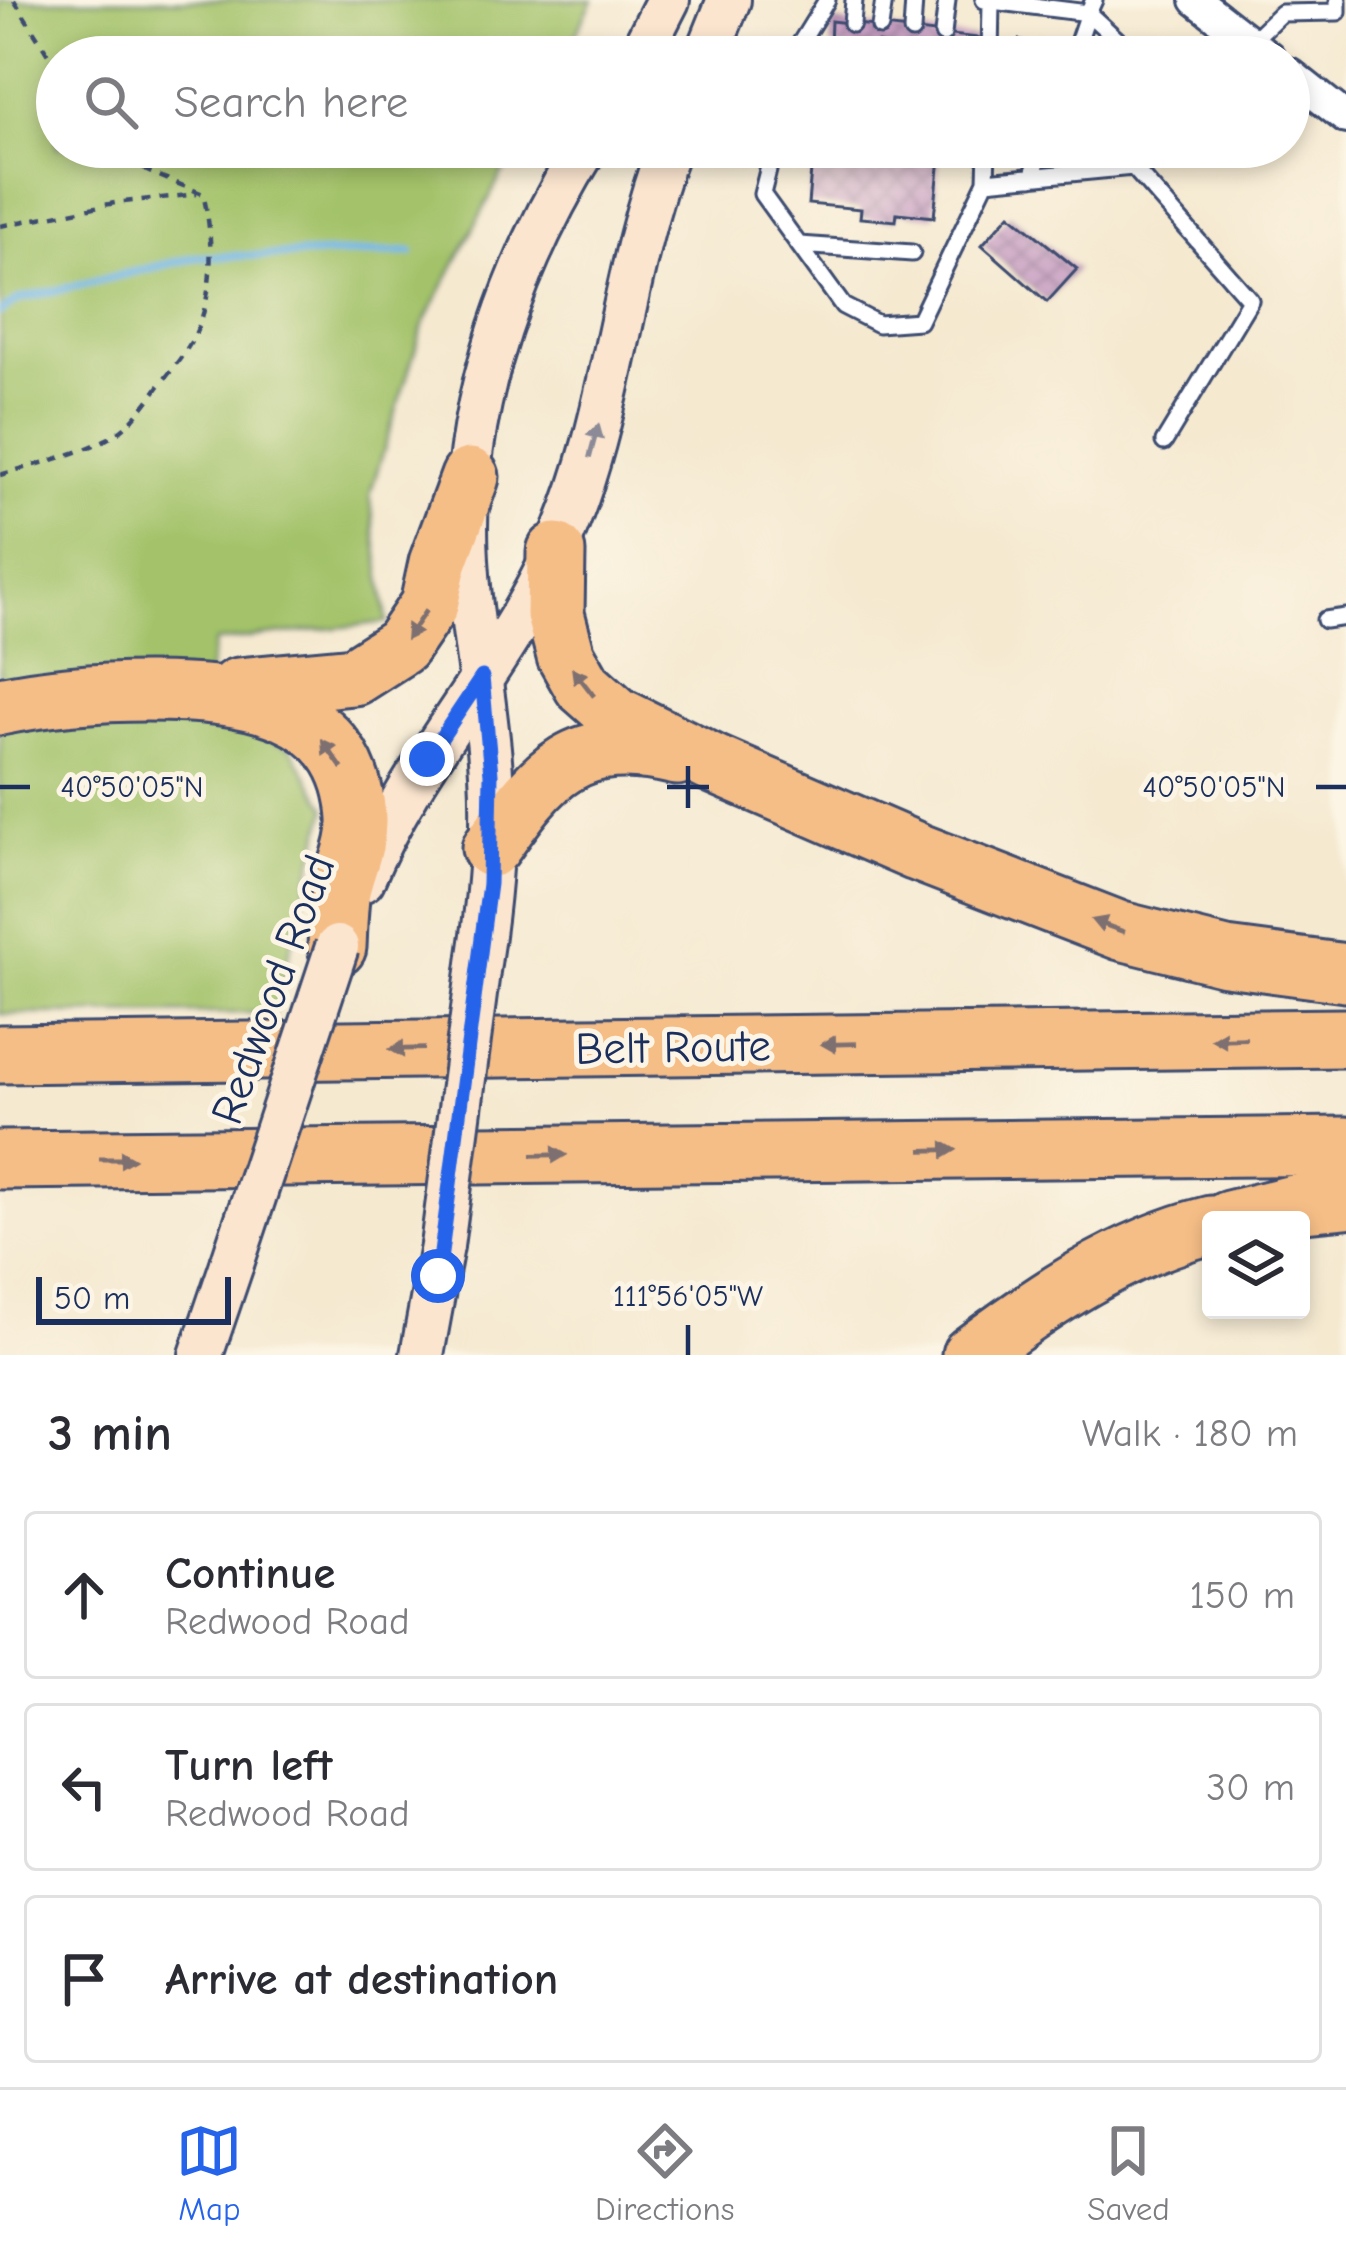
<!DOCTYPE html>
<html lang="en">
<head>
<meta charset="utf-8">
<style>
  body { margin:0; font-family:"Comic Neue",sans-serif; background:#f7f7f7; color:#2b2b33 }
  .controls { position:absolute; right:36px; bottom:36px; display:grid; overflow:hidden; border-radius:12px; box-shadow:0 6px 18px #0003 }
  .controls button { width:108px; height:108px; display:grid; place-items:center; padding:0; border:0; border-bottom:3px solid #e1e1e2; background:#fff; color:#2b2b33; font:60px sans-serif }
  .scale { position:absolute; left:36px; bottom:30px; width:195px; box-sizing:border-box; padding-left:12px; border:6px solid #1b2f5e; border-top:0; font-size:33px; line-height:42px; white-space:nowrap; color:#1b2f5e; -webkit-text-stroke:9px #fcf5e5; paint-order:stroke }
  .stop { position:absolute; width:36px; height:36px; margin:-27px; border:9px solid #2563eb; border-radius:50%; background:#fff }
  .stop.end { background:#2563eb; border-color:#fff; box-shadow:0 3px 12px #0008 }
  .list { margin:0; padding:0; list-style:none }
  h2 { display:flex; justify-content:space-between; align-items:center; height:156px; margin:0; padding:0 48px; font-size:51px }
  h2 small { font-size:39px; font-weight:400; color:#7c7c81 }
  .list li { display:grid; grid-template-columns:78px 1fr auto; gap:36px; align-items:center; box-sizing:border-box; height:168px; margin:0 24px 24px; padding:0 24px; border:3px solid #e1e1e2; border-radius:12px }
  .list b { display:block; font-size:45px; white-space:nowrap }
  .list p { margin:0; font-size:39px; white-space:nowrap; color:#7c7c81 }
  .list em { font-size:39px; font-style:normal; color:#7c7c81 }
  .icon { flex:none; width:66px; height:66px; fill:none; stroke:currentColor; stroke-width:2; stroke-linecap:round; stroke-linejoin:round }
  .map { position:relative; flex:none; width:1346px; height:1355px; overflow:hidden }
  .search { position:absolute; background:#fff; box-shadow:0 6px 18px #0003; left:36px; right:36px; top:36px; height:132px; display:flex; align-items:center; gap:30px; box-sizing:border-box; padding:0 42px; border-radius:66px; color:#7c7c81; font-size:45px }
  .sheet { height:732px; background:#fff }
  nav { display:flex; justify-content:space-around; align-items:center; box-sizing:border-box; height:168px; border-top:3px solid #e1e1e2; background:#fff; font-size:33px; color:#7c7c81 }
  nav a { display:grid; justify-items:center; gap:6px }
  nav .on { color:#2563eb }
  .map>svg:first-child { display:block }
</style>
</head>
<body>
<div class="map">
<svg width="1346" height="1355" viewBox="0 0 1346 1355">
  <defs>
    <pattern id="building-cross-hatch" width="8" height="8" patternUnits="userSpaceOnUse" patternTransform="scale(3)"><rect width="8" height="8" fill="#c89fc3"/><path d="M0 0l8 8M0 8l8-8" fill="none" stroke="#a282a2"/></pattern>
  </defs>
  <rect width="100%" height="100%" fill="#fcf5e5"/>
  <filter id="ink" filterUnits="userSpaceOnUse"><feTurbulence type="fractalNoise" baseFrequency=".00833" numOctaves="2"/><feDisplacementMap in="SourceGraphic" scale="24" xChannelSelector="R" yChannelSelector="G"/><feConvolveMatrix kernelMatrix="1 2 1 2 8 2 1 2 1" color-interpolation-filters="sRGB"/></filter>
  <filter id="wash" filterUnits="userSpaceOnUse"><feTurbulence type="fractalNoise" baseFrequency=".004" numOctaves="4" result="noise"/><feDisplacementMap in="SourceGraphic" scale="48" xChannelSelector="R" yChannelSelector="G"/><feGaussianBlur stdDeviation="2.7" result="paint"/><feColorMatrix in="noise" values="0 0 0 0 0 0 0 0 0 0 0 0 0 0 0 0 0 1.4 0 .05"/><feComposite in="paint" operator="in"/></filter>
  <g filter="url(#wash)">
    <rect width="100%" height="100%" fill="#f5e9d0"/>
    <path fill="#a3c269" stroke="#5f7864" stroke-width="3" d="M0,0H593L564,57H57V147H516L423,325L370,494L387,622L215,642L198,719L290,747L327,808L274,1013L0,1014Z"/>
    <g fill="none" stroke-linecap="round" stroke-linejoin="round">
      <path stroke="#70b6e7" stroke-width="8" d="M0,312L20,299L197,257L411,252"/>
    </g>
    <g id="blocks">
      <path fill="url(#building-cross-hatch)" d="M831,21L978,38L976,57H920L830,47Z
        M1019,40L1066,56V57H1013Z
        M813,147H941L934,217L897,213L896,221L860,218L861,209L808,204Z
        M1010,214L1077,269L1047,302L982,245Z"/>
    </g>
  </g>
  <g filter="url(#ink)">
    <use href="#blocks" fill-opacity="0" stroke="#3c4b6f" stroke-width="3"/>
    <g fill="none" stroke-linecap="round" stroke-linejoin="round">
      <g stroke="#3c4b6f" stroke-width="21">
        <path id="service" d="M984,0L1088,13L1094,0
          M852,24L854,0
          M880,27L884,0
          M912,31L914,0
          M943,34L947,0
          M795,57L798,47L827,0
          M847,57L848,49
          M877,57V52
          M909,57V56
          M990,57L991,1
          M1073,57L1088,13L1136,57
          M1235,57L1281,13L1338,12V0
          M774,147L762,194L843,306L878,324L919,321L986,181L1133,167L1149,147
          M1133,167L1250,300L1164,442
          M1032,177L1042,147
          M986,181L987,147
          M800,245L912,253
          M1325,620L1346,617"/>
      </g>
      <g stroke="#3c4b6f" stroke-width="36">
        <path id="minor" d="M1196,0L1269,57
          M1289,73L1346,118"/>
      </g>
      <g stroke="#3c4b6f" stroke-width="48">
        <path id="secondary" d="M639,57L668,0
          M706,57L729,0
          M363,880C412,761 503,667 556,550C615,422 619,278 669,147
          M480,956C489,896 495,835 491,773C486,691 466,610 466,527C467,393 516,260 586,147
          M201,1355L232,1264
          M422,1355L442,1246"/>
      </g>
      <g stroke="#3c4b6f" stroke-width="63">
        <path id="motorway" d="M556,552L555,614L566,656L583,686L617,716L716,765L917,852L1121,931L1226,957L1346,973
          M238,687L354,676L401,646L429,605L438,563L470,477
          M0,706C49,696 97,692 147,692C238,692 351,702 357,819C358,845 346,867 341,891C338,909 338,928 337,947
          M491,848C545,771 575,732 677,756
          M0,1054L1346,1038
          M0,1160L1346,1146
          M1229,1220L1294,1204L1346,1199
          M971,1355C1043,1301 1122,1247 1211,1225"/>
      </g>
      <path stroke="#3c4b6f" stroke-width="4.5" stroke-dasharray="9 9" stroke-linecap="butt" d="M14,0L57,68
        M0,226L115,203L197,194
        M0,475C36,464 74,456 107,439C130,427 144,407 159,386C174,367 191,347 200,323C214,285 213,233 203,194L147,171L113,147"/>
      <use href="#service" stroke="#fff" stroke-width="15"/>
      <use href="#minor" stroke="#fff" stroke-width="30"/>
      <use href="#secondary" stroke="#fbe5cf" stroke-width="42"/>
      <use href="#motorway" stroke="#f6be87" stroke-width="57"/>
      <g stroke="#3c4b6f" stroke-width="48" stroke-linecap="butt">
        <path id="secondary-bridge" d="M442,1246L480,956
          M232,1264L337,947"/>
      </g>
      <use href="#secondary-bridge" stroke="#fbe5cf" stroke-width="42"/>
    </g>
    <defs><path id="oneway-solid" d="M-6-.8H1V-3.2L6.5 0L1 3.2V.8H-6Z" transform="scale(3)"/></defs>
    <use fill="#8b8a96" href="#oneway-solid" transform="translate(594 441) rotate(-75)"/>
    <g fill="#7e6f70">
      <use href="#oneway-solid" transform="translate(416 625) rotate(124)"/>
      <use href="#oneway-solid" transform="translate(583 682) rotate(-128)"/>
      <use href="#oneway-solid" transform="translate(332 754) rotate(-125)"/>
      <use href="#oneway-solid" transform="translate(1108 926) rotate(-160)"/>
      <use href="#oneway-solid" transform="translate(1229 1039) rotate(179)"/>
      <use href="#oneway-solid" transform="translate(839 1044) rotate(179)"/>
      <use href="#oneway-solid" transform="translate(407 1049) rotate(179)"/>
      <use href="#oneway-solid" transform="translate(939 1150) rotate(-1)"/>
      <use href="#oneway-solid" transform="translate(549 1155) rotate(-1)"/>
      <use href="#oneway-solid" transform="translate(117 1159)"/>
    </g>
  </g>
  <g fill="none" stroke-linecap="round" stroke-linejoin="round" filter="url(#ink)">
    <path stroke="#2563eb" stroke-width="15" d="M427,759L482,677L491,774L489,884L438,1276"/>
  </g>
  <path fill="none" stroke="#1b2f5e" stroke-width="4.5" d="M688,766V808M0,787H30M667,787H709M1316,787H1346M688,1325V1355"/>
  <g text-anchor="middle" stroke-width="10" stroke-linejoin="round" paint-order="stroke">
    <g font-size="45" fill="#1b2f5e" stroke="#fcf5e5">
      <text transform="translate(272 989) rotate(-70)" y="16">Redwood Road</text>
      <text transform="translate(673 1046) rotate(-1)" y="16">Belt Route</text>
    </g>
  </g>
  <g font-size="30" text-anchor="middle" fill="#1b2f5e" stroke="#fcf5e5" stroke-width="10" stroke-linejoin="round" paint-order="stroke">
    <text x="132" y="797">40°50'05"N</text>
    <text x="1214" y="797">40°50'05"N</text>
    <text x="688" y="1306">111°56'05"W</text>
  </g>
</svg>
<div class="controls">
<button><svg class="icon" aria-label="layers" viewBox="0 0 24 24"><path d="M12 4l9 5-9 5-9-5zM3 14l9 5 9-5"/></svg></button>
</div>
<div class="scale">50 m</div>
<div class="stop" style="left:438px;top:1276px"></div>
<div class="stop end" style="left:427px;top:759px"></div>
<div class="search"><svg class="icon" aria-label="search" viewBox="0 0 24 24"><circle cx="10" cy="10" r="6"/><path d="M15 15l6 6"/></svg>Search here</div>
</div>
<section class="sheet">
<h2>3 min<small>Walk · 180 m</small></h2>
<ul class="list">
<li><svg class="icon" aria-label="ahead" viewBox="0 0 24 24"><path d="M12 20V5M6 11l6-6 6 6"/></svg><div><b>Continue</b><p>Redwood Road</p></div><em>150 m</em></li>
<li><svg class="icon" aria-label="left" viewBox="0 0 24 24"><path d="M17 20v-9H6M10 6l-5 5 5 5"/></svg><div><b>Turn left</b><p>Redwood Road</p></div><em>30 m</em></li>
<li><svg class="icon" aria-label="arrive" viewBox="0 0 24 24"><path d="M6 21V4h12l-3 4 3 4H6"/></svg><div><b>Arrive at destination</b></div></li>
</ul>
</section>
<nav>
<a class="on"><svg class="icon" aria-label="map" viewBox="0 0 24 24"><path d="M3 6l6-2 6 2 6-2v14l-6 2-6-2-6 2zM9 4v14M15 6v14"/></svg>Map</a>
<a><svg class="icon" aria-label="directions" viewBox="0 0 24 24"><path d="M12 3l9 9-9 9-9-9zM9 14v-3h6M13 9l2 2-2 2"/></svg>Directions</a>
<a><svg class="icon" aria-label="saved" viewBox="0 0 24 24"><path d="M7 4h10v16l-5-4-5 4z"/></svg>Saved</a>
</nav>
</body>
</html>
